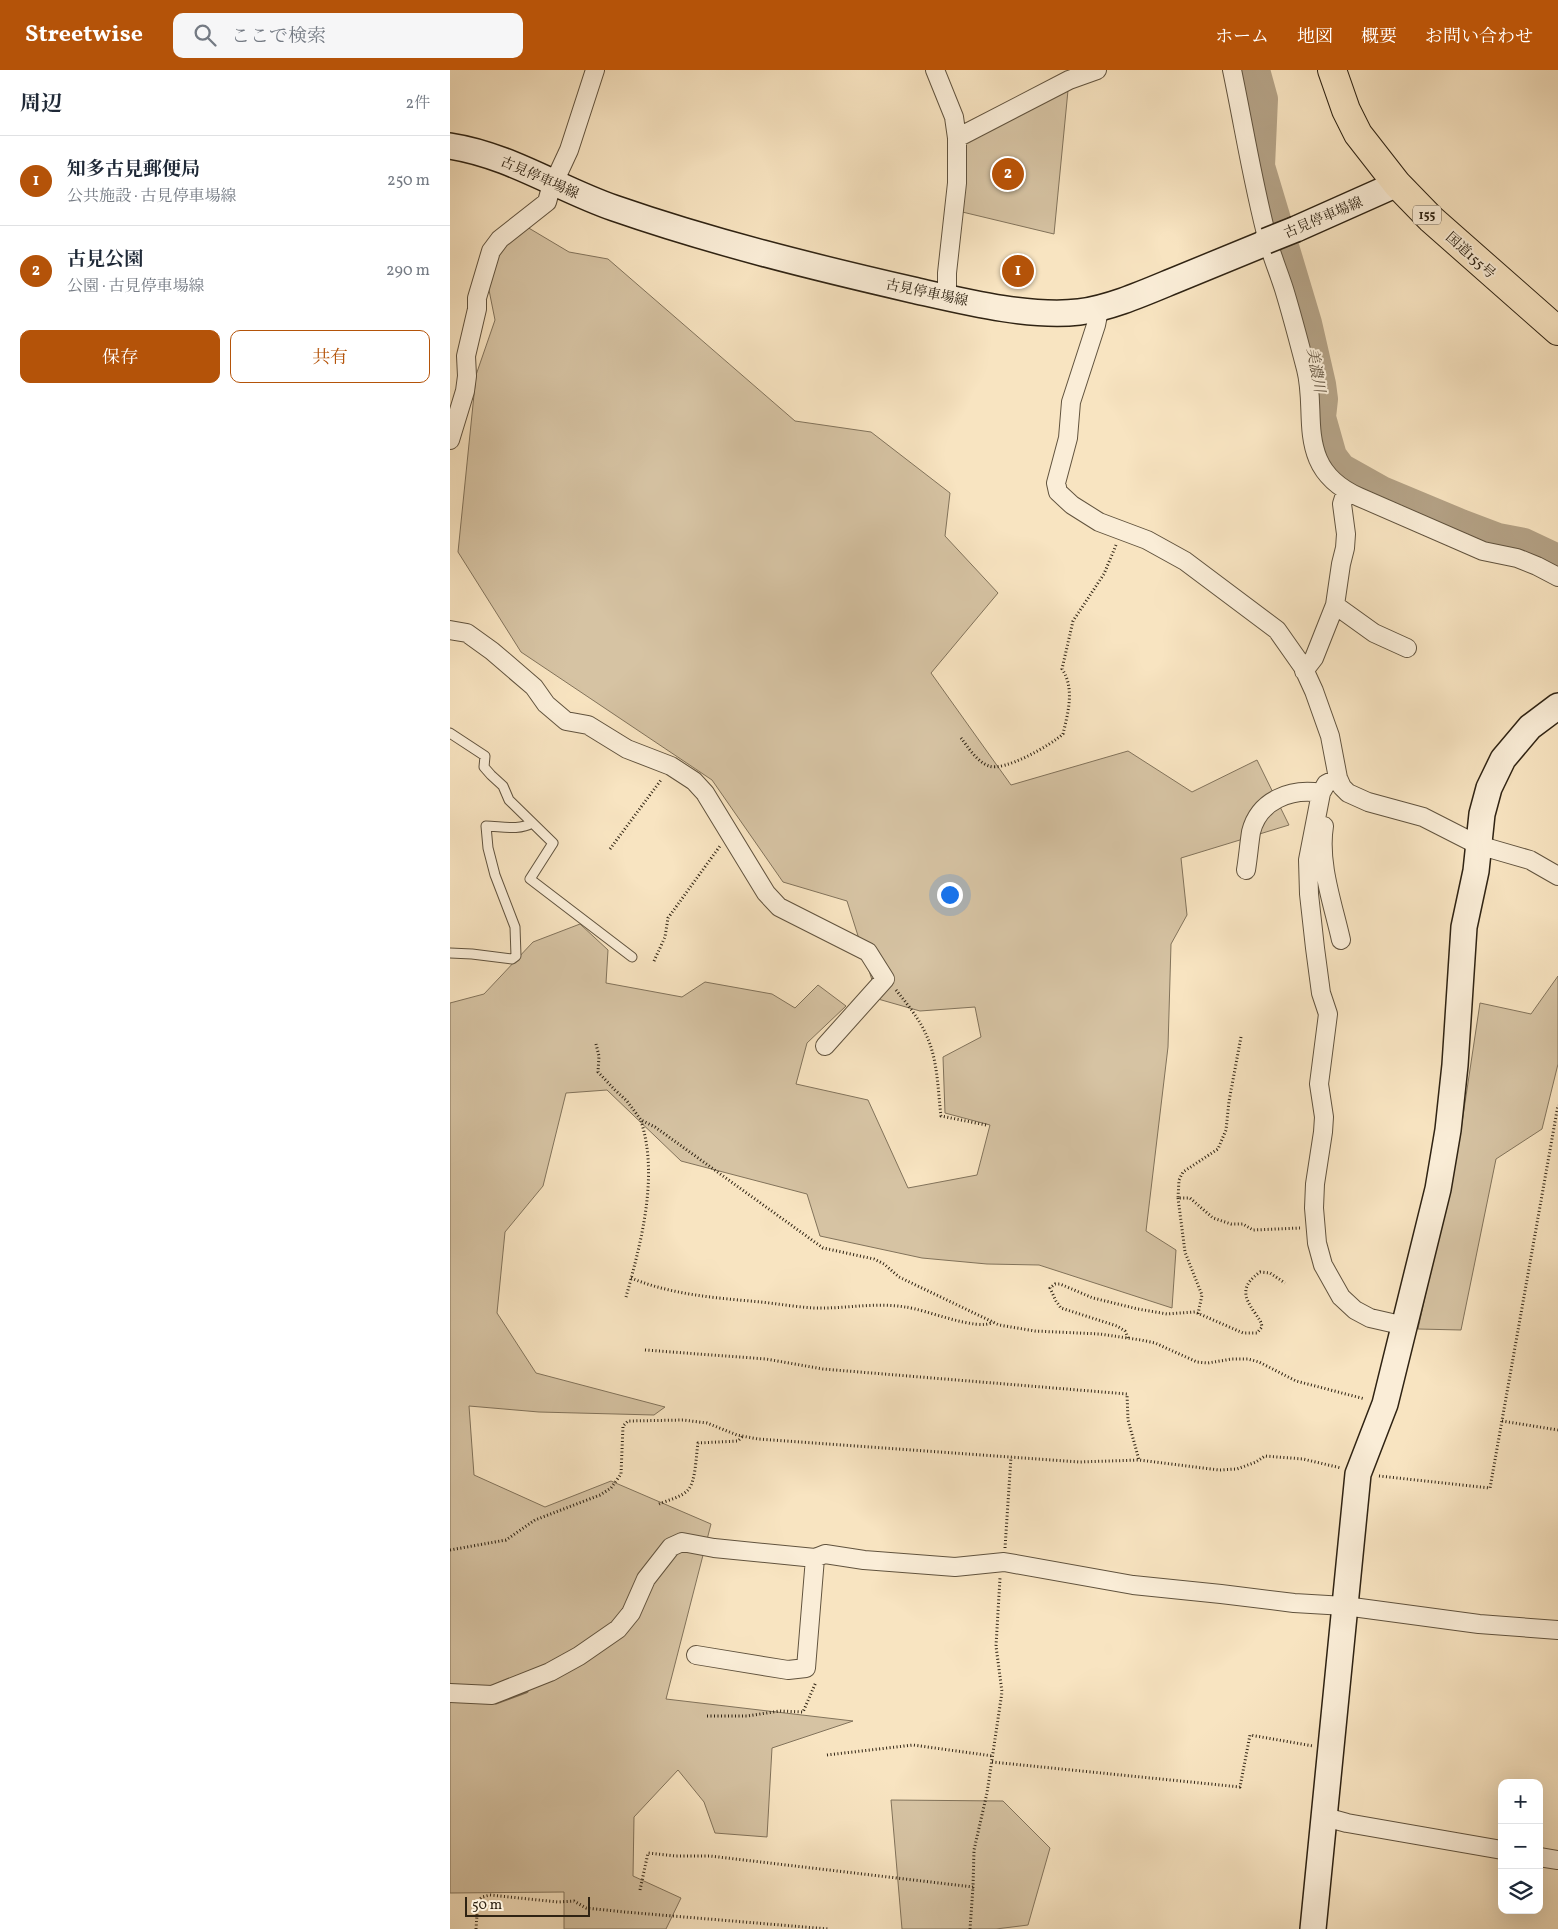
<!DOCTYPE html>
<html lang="ja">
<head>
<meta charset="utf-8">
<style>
  body { margin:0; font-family:Vollkorn,"Noto Serif JP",serif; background:#f6f6f7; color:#1f2937 }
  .controls { position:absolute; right:15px; bottom:15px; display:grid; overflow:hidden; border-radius:10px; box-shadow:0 5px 20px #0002 }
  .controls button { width:45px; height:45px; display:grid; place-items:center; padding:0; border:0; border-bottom:1px solid #e0e1e3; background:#fff; color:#1f2937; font:25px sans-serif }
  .scale { position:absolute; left:15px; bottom:12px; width:125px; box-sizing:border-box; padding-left:5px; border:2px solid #2f2313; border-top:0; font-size:14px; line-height:18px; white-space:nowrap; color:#2f2313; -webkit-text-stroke:4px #faedd7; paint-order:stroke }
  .you { position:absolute; left:499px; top:824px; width:18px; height:18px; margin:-12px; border:4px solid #fff; border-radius:50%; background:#1a73e8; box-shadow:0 0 0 8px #1a73e833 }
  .badge { display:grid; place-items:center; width:32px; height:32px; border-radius:50%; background:#b45309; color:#fff; font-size:16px; font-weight:700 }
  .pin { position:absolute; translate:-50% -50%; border:2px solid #fff; box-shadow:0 1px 5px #0006 }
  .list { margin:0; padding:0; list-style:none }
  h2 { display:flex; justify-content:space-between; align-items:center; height:65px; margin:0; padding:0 20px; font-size:21px }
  h2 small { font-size:16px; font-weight:400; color:#747a83 }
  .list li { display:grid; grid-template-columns:32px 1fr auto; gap:15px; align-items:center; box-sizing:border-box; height:90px; padding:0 20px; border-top:1px solid #e0e1e3 }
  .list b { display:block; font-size:19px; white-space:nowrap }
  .list p { margin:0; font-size:16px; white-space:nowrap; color:#747a83 }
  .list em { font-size:16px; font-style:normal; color:#747a83 }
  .actions { display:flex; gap:10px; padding:15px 20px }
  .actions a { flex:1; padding:11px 0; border:1px solid #b45309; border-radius:10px; text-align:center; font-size:18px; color:#b45309 }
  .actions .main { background:#b45309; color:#fff }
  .icon { flex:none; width:28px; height:28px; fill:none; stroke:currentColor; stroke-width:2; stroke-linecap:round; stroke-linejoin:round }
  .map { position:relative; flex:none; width:1108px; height:1859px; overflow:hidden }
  header { display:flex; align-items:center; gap:30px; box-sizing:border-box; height:70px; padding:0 25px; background:#b45309; color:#fff }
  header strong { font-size:24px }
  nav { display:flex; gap:28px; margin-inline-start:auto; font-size:18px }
  .search { width:350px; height:45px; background:#f6f6f7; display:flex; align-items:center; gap:12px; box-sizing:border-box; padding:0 18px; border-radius:10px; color:#747a83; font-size:19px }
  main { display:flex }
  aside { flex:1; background:#fff }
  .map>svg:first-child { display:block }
</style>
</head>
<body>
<header>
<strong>Streetwise</strong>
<div class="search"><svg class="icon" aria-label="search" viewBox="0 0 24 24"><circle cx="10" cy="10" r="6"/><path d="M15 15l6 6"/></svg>ここで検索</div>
<nav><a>ホーム</a><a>地図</a><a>概要</a><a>お問い合わせ</a></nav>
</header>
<main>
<aside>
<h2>周辺<small>2件</small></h2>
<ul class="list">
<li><span class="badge">1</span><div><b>知多古見郵便局</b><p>公共施設 · 古見停車場線</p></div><em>250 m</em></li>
<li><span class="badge">2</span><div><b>古見公園</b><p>公園 · 古見停車場線</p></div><em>290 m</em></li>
</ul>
<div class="actions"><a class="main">保存</a><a>共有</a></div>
</aside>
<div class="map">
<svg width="1108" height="1859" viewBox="0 0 1108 1859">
  <rect width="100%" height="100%" fill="#f8e4c1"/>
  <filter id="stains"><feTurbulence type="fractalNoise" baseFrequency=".004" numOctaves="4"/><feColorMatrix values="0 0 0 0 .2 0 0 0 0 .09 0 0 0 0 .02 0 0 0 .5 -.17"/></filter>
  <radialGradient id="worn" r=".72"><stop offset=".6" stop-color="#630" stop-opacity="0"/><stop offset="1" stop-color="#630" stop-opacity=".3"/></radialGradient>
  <path fill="#d6c3a3" stroke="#82735b" d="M619,10L604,164L504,140L507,68Z
    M77,157L119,182L158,189L345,351L421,362L500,423L495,466L548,523L481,603L561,715L678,681L742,722L807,690L839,755L731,788L737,845L721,874L718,977L696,1161L726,1180L722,1238L589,1195L537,1194L472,1188L370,1166L357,1124L231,1091L157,1020L116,1023L93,1116L55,1162L47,1243L86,1303L215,1337L204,1345L89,1342L19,1336L24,1405L95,1437L161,1411L261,1454L216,1629L403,1651L322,1678L317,1767L265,1763L254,1732L228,1700L184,1747L183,1806L231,1828L216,1859H114V1822L0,1823V933L34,924L83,872L130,854L158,880L156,913L232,927L255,912L322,924L345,938L368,915L396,936L357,973L346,1014L418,1030L458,1118L527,1105L540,1055L495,1043L493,987L531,967L525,937L470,941L428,929L397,831L333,812L262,710L71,582L8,482L26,305L45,250L33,190Z
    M1108,906V994L1092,1059L1046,1089L1011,1260L968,1259L1010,1066L1030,933L1081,944Z
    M441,1730L553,1731L600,1778L578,1855L546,1859H452Z"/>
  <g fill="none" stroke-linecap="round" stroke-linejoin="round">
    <path stroke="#7f6f58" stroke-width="5" d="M46,1632L76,1621"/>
    <path stroke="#b4a286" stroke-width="30" d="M805,0L813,29L810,96L857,253L871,314L873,329L871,347L882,386L891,398L932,421L1011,454L1048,468L1074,473L1108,489"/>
    <g stroke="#61533e" stroke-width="11">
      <path id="lane" d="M0,663L35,686L34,697L41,705L53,716L59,730L103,773L80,809L182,887
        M0,883L22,884L62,889L66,886L65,857L45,805L38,778L36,756C50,756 69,761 82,753"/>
    </g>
    <g stroke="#61533e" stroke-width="20">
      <path id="street" d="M485,0L504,47L507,68V113L497,203V227
        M782,0C794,57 803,115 818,171C822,187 829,203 834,219C842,245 849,272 856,299C864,330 856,360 868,389C876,408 891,419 909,427L1033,481L1067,488L1087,496L1108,507
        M507,68L619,10L647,0
        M646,237L648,245L646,255L621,332L618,368L606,413L608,422L622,435L649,452L697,470L735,491L827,560L853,597L864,621L880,666L888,708L892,717L898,723L918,732L973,747L1028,775L1080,790L1108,806
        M0,370L15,321L17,306L16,286L27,239V228L41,181L50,169L97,132L100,121L119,80L145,0
        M885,535L924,563L957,578
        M0,560L17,563L42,581L84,617L96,634L116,651L138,655L177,679L221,696L244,711L255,723L316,823L329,837L418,882L435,909L375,976
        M854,601L864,588L885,535L891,494L895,478L896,464L892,434L896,421
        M888,708L876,714L871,723L858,790L859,824L865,878L871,923L878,944L869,1014L874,1047L873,1062L865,1114L864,1138L867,1173L873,1195L891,1227L905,1240L920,1248L955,1256
        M874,756C868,793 883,834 891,870
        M796,800C798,788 799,775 801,762C809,730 841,718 871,723
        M246,1585L338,1600L356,1598L365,1488
        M0,1623L42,1625L100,1602L129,1586L168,1559L181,1543L196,1509L221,1477L232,1472L264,1478L365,1488L375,1484L414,1490L505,1497L554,1492L683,1515L771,1524L844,1533L895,1536L1029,1554L1108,1560
        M875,1747L897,1753L1052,1780
        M1089,1787L1108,1790"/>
    </g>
    <g stroke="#2f2313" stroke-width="28">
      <path id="secondary" d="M0,76C59,85 109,119 164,138C262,172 363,197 463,220C512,231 580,248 629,242C660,238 694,223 723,211C754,198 786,185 818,172L816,171
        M846,159L947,114
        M863,1859L908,1404L935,1334L988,1119L998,1060L1005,995L1014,857L1026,801L1032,744L1039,718L1053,689L1080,657L1108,636"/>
    </g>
    <g stroke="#2f2313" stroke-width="30">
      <path id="highway" d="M882,0L896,40L908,64L947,114L981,149L1108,261"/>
    </g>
    <path stroke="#2f2313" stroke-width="3" stroke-dasharray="1 2.5" stroke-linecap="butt" d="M511,668C518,677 527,692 539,696C554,702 601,675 613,664C618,643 625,618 612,599L623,551L654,504L666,475
      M160,779L211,710
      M204,891L215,867L218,848L270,776
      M446,920C458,935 471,951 478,969C488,993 488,1022 491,1046L536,1055
      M791,967L779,1031L776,1060L768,1079L733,1102L729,1110L728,1128H740L763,1148L781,1154H793L803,1160L850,1158
      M146,974L149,986L148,1002L165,1020L177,1031L191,1050L205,1057L373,1178L424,1189L434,1194L449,1207L549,1255L585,1261L650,1264L691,1270L705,1273L747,1292L758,1293L782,1289H798L809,1292L846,1311L915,1329
      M728,1128L735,1182L752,1225L748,1244
      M181,1208C222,1225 267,1228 311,1232C329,1234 347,1237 364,1238C395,1239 425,1232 455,1237C475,1239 528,1262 543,1252
      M176,1227C191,1173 209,1106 191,1051
      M678,1268L675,1261L667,1256L611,1238L606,1231L600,1218L605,1214H610L643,1228L688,1239L717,1244L745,1242L793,1263H807L812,1257C811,1250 808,1248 805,1243C792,1225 792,1215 810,1202L820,1203L835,1213
      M195,1280L316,1289L373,1299L677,1324L678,1350L689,1390
      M1052,1351L1108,1360
      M929,1406L1040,1418L1108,1035
      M209,1434C218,1430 232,1427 238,1420C246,1411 246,1385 248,1373L288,1371L293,1366
      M555,1478L561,1387
      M0,1480L56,1470L85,1450L150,1425L161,1418L171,1404L173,1356L178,1351L233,1350L257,1353L287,1365L308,1369L629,1392L689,1390L769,1400L787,1399L806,1392L815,1386L853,1389L891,1398
      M257,1646H297L330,1641L353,1642L366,1612
      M377,1685L463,1675L543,1686
      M542,1692L790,1717L800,1665L863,1676
      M190,1820L198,1783L226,1786H260L523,1817L524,1780L537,1723L552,1622L546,1576L550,1508
      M26,1859L28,1831L32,1827L40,1825L108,1832L124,1831L136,1838L175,1842L378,1859
      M520,1859L523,1817"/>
    <use href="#lane" stroke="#faedd7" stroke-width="9"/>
    <use href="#street" stroke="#faedd7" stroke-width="18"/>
    <use href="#secondary" stroke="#faedd7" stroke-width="25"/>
    <use href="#highway" stroke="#f8e4c1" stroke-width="28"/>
    <g stroke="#2f2313" stroke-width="28" stroke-linecap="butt">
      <path id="secondary-bridge" d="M816,171L846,159"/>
    </g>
    <use href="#secondary-bridge" stroke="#faedd7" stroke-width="25"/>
  </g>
  <g text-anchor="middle" stroke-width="4" stroke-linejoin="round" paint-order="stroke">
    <rect fill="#faedd7" stroke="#6c604e" stroke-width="1" x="963" y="135.5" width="28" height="19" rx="4"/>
    <g font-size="12" font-weight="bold" fill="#2f2313">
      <text x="977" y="149">155</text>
    </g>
    <g font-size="14" fill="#2f2313" stroke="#faedd7">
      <text transform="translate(90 107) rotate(24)" y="5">古見停車場線</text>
      <text transform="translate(873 147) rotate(-23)" y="5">古見停車場線</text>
      <text transform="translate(1021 185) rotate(42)" y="5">国道155号</text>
      <text transform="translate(477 222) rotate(12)" y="5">古見停車場線</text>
    </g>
    <g font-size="15" font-style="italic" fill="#5e4f3b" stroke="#faedd7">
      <text transform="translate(866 300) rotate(80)" y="5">美濃川</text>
    </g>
  </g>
  <rect width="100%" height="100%" filter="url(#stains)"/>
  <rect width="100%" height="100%" fill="url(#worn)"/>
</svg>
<div class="controls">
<button>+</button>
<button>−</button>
<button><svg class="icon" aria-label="layers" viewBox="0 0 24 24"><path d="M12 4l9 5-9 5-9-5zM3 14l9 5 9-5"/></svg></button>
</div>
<div class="scale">50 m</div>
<div class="you"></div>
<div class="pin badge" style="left:568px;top:201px">1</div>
<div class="pin badge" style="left:558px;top:104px">2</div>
</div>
</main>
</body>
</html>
